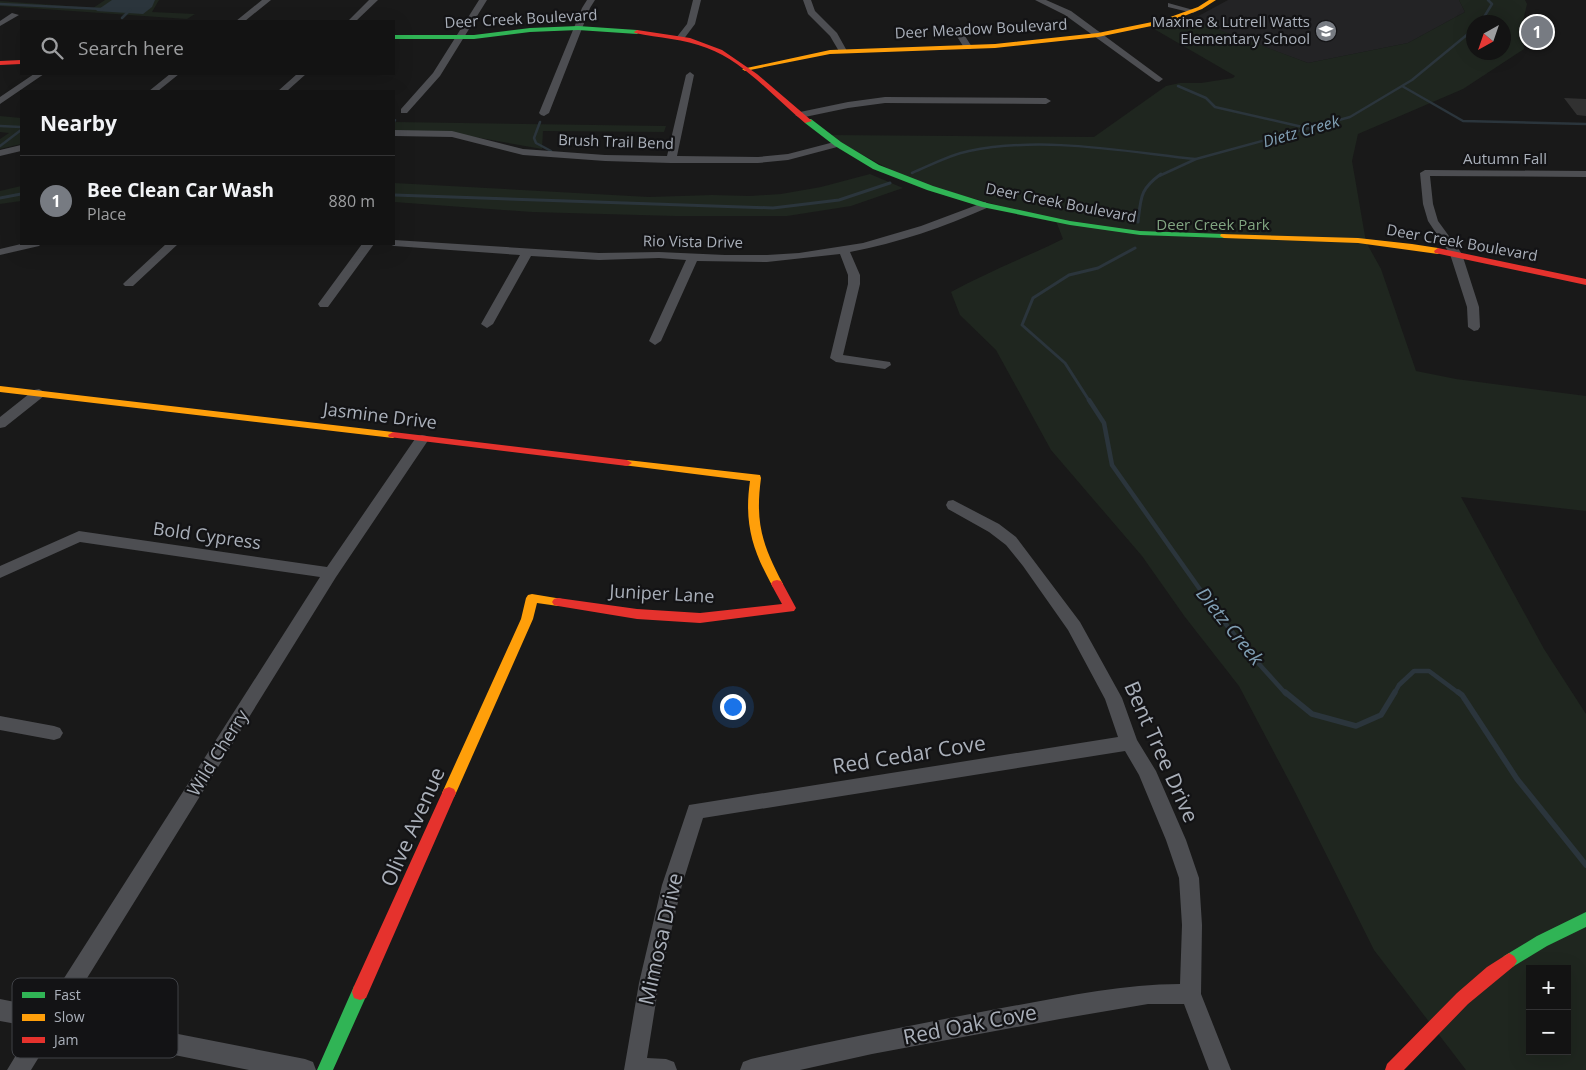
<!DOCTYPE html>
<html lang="en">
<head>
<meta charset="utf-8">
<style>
  body { margin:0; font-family:"Open Sans",sans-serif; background:#1c1c1c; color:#f1f3f6 }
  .controls { position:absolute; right:15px; bottom:15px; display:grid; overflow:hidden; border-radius:0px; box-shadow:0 5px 20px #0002 }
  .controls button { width:45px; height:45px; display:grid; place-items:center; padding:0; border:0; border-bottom:1px solid #323233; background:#131313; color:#f1f3f6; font:25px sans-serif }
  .compass { position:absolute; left:1466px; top:15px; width:45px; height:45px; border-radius:50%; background:#131313; box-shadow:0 5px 20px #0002; rotate:220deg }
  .you { position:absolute; left:732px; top:706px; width:18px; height:18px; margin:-12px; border:4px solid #fff; border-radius:50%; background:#1a73e8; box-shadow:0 0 0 8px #1a73e833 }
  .badge { display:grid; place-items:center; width:32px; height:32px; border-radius:50%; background:#777b82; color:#fff; font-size:16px; font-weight:700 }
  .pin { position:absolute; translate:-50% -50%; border:2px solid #fff; box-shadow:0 1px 5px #0006 }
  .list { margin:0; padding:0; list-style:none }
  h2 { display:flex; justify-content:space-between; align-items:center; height:65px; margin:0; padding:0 20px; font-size:21px }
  h2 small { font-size:16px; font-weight:400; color:#9d9ea0 }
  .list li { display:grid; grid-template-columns:32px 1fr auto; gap:15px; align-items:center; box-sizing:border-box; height:90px; padding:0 20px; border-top:1px solid #323233 }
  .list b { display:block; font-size:19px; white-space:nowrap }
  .list p { margin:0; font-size:16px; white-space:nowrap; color:#9d9ea0 }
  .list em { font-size:16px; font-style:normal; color:#9d9ea0 }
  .icon { flex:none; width:28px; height:28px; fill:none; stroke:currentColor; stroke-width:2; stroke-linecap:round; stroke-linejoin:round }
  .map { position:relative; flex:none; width:1586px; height:1070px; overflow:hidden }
  .search { position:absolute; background:#131313; box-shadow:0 5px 20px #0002; left:20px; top:20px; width:375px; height:55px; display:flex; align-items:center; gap:12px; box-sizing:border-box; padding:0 18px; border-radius:0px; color:#9d9ea0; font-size:19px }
  .panel { position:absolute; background:#131313; box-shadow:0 5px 20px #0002; left:20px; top:90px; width:375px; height:155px; border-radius:0px }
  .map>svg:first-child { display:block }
</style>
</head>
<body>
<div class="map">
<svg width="1586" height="1070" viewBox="0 0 1586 1070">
  <rect width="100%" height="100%" fill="#191919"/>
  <path fill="#232325" d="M1228,0H1459L1465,12L1408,43L1308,63L1191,20Z"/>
  <path fill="#1f261f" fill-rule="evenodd" d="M105,0H159L152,12L195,14L187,19L0,6V1L93,8Z
    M1459,0H1525L1527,4L1521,29L1524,49L1463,89L1358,134L1352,161L1366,242L1381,269L1416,371L1456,379L1586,396V511L1461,497L1544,649L1586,714V1070H1466L1374,950L1295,792L1239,686L1185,617L1142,556L1051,450L996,350L960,315L951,292C988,272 1026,257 1063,239L1056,221L913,182L826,135L1094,137L1166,86L1180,83H1201L1233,78L1235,76L1149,26L1182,16L1308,63L1408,43L1465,12ZM1474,22H1504V52H1474ZM1530,969H1567V1051H1530Z
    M0,116L21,118V144L0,149V139L9,133L0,132Z
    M394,122L666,126L664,132L543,131L542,149L446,132L394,131Z
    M870,174L903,188L851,206L787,216H675L532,212L394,202V183L649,197L712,195L750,196L781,194L821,187Z
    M21,186V201L0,204V191Z"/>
  <path fill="#2b353c" d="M112,0H155L152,7L143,14L96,11Z"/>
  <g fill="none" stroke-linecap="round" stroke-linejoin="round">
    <path stroke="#2b353c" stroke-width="2.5" d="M0,4L102,9
      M122,18L130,10
      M1481,22L1492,4L1488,0
      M1178,86L1206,98L1215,107L1307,128
      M1402,86L1463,121L1586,124
      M394,122L395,120
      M540,122L534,138L536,143L551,151
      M0,126L21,127
      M0,146L21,130
      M912,173C931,165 949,155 969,151C1043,136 1121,151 1195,159
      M1159,176L1196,159L1350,117L1412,80L1474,29"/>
    <path stroke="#2b353c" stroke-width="3" d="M394,195L773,208L839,200L890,183
      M0,198L21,194
      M1138,222C1141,197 1140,189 1161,174
      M1090,402L1065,363L1022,325L1033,298L1069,275L1098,268L1135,248"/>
    <path stroke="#2b353c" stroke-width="4.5" d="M1089,400L1104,423L1112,465L1216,612L1250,654L1286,694
      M1394,694L1399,685L1414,671H1429L1460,694"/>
    <path stroke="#2b353c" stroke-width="5.5" d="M1285,692L1312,714L1356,726L1381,715L1395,692
      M1458,692L1462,695L1517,779L1586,865"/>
  </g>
  <path fill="#313131" d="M1531,19L1547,22L1544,45L1528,42Z
    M1564,98L1586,99V116L1577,115Z"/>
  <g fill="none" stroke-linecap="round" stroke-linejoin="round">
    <path fill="#4d4e52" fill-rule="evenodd" d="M262,0H271L245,21H236Z
      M369,0H378L356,21H348Z
      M479,0H487L440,76L407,113H401V109L433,73Z
      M587,0H595L590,8L549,113L544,116L541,115L539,113L582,8Z
      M693,0H701L695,24L683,40H677L676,38L687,24Z
      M803,0H811L815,11L837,33L847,51L846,53H840L830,36L808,14Z
      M1035,0H1046L1071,11L1163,79L1159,82L1156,81L1065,15Z
      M1168,3L1197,11L1193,13L1168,7Z
      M12,13L19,15L0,26V21Z
      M957,33H963L972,47L971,49H965L956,35Z
      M690,72L694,75L677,156L758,157L788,154L838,141L843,144L841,146L788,160L758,163H671L605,161L523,155L452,137L394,136V130L452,131L523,149L605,155L667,156L686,75Z
      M34,74H44L0,104V97Z
      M170,74H179L158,91H149Z
      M297,74H306L287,91H278Z
      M885,97L1046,98L1051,101L1046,104L885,103L848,108L800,118L795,115L800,112L848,102Z
      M21,145V151L0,156V150Z
      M1425,170L1586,171V177L1430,176L1433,204L1438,221L1462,254L1479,307L1480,327L1478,330L1474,331L1468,327L1467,307L1450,254L1428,221L1423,204L1420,173Z
      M985,202L990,205L989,207C944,227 898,243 850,252L860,275V284L843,355L890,362L891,365L885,369L836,362L830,358L848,284V275L840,254L767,262L697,261L661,341L655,345L649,341L686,260L659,258L599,260L531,256L493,324L487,328L481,324L520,255L394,246L389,244H394V240L599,253L659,252L725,255H767L799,253L863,243L921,226Z
      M21,244H41L39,246L0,255V249Z
      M166,244H178L133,286H125L123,284L125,282Z
      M362,244H374L328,307H320L318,304Z
      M39,389L46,393L44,396L5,427L0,428V417L34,390Z
      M422,435L427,436L429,439L336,577L66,1012L305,1059L313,1062L316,1070H249L55,1031L31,1070H7L33,1027L0,1021V999L45,1008L320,577L80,542L0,578V566L79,531L327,567L417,436Z
      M953,500L999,524L1016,537L1080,622L1122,698L1137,740L1156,771L1186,840L1199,878L1202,925L1201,994L1231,1070H1209L1184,1004H1148L1060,1019L872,1054L800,1070H740L743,1062L751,1059C836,1040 922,1023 1007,1007C1064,997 1122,984 1180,984L1182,925L1179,878L1166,840L1139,775L1125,751L703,818L682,885L659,983L647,1058L666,1059L674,1062L677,1070H624L639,983L662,885L689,805L1118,737L1105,699L1068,630L1023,566L1006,545L989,532L948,509L946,505L948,501Z
      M0,716L54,726L60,728L63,733L60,738L54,740L0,730Z"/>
    <path fill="#30b455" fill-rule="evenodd" d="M578,26L637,30L640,32L637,34L578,30L530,32L474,39H394V35H474L530,28Z
      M805,119H811L841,142L879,165L933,186L987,203L1070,221L1140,231L1224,234L1228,236L1224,238L1140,235L1070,225L982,207L927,190L873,169L835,146L805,123Z
      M1586,912V927L1547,946L1514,966L1509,969L1504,966L1501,961L1504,956L1537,936Z
      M360,984L366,986L368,992L333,1070H317L354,986Z"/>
    <path fill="#ff9f0a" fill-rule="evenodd" d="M1209,0H1216L1202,9L1166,23L1098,37L995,48L830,54L745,71L742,69L830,50L995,44L1098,33L1162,20L1198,7Z
      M1221,234L1358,238L1412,244L1438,248L1442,251L1438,254L1358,243L1224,238L1220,236Z
      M0,386L393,432L398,435L393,438L0,392Z
      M627,460L760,475L761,478C755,523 762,544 783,584L781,587H773C752,550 744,523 750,481L623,465L622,463Z
      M532,594L562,599L564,602L562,605L558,606L537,603L533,619L456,793L454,797L449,799L444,797L442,793L521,619L526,598L528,595Z"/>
    <path fill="#e5322d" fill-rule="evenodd" d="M637,30L690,38L722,50L757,74L812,121L805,123C774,98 745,62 707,48C684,39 659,38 635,33L634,32Z
      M21,60V64L0,65V61Z
      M1438,248L1586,279V285L1435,253L1434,251Z
      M393,432L627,460L632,463L627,466L389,437L388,435Z
      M777,580L781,581L783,584L796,608L794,611L700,623L637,619L558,606L554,605L552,602L554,599L558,598L637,609L700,613L782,604L771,584L773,581Z
      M449,787L454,789L456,793L366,998L360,1000L354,998L352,992L354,986L442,793L444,789Z
      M1509,953L1514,956L1517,961L1514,966L1468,1004L1404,1070H1385L1387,1064L1457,993L1487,967Z"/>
  </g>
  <defs>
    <g id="school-disc" transform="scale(1.125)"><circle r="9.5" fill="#777b82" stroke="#131315"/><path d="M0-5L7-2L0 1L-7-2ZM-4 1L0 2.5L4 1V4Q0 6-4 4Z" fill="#fff"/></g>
  </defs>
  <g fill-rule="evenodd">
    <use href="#school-disc" x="1326" y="31"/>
  </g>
  <g text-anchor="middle" stroke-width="4.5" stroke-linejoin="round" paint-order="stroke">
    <g font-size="15" fill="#aab0ba" stroke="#131315">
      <text transform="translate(521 19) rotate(-3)" y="5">Deer Creek Boulevard</text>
      <text transform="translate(981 29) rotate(-3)" y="5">Deer Meadow Boulevard</text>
      <text transform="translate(616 142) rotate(2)" y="5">Brush Trail Bend</text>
      <text x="1505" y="164">Autumn Fall</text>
      <text transform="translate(1061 203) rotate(11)" y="5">Deer Creek Boulevard</text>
      <text transform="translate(693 242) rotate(1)" y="5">Rio Vista Drive</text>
      <text transform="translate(1462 243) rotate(10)" y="5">Deer Creek Boulevard</text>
    </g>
    <g font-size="15" fill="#aab0ba" stroke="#131315" text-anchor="end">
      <text x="1310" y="27">Maxine &amp; Lutrell Watts<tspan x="1310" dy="17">Elementary School</tspan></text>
    </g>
    <g font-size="15" fill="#81a581" stroke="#131315">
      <text x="1213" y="230">Deer Creek Park</text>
    </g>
    <g font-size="16" font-style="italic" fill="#81a0b5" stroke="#131315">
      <text transform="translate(1301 131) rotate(-16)" y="6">Dietz Creek</text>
    </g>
    <g font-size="18" fill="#aab0ba" stroke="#131315">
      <text transform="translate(380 416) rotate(7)" y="6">Jasmine Drive</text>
      <text transform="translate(207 536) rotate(8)" y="6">Bold Cypress</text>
      <text transform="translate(662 594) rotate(3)" y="6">Juniper Lane</text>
      <text transform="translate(218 753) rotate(-58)" y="6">Wild Cherry</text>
    </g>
    <g font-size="19" font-style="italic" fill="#81a0b5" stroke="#131315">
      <text transform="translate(1230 626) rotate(51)" y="7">Dietz Creek</text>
    </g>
    <g font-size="21" fill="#aab0ba" stroke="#131315">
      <text transform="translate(1161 752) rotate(66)" y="7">Bent Tree Drive</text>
      <text transform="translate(909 755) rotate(-9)" y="7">Red Cedar Cove</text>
      <text transform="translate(413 827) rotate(-66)" y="7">Olive Avenue</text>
      <text transform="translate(661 939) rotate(-77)" y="7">Mimosa Drive</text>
      <text transform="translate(970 1025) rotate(-11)" y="7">Red Oak Cove</text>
    </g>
  </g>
  <rect x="12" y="978" width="166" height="80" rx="8" fill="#131315" stroke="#404247" stroke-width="1"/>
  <rect x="22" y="992" width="23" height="6" fill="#30b455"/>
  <rect x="22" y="1014" width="23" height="7" fill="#ff9f0a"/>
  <rect x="22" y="1037" width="23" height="6" fill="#e5322d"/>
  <g font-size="14" fill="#aab0ba">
    <text x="54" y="1000">Fast</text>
    <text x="54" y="1022">Slow</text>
    <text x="54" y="1045">Jam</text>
  </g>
</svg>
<div class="controls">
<button>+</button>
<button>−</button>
</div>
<svg class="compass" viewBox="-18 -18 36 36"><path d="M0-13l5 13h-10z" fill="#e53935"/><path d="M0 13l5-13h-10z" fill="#9d9ea0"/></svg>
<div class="you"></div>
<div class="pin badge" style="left:1537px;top:32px">1</div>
<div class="search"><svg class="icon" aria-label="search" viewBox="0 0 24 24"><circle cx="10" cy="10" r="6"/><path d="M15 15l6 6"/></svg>Search here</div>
<section class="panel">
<h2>Nearby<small></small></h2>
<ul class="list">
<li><span class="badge">1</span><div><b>Bee Clean Car Wash</b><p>Place</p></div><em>880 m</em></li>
</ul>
</section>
</div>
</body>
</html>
